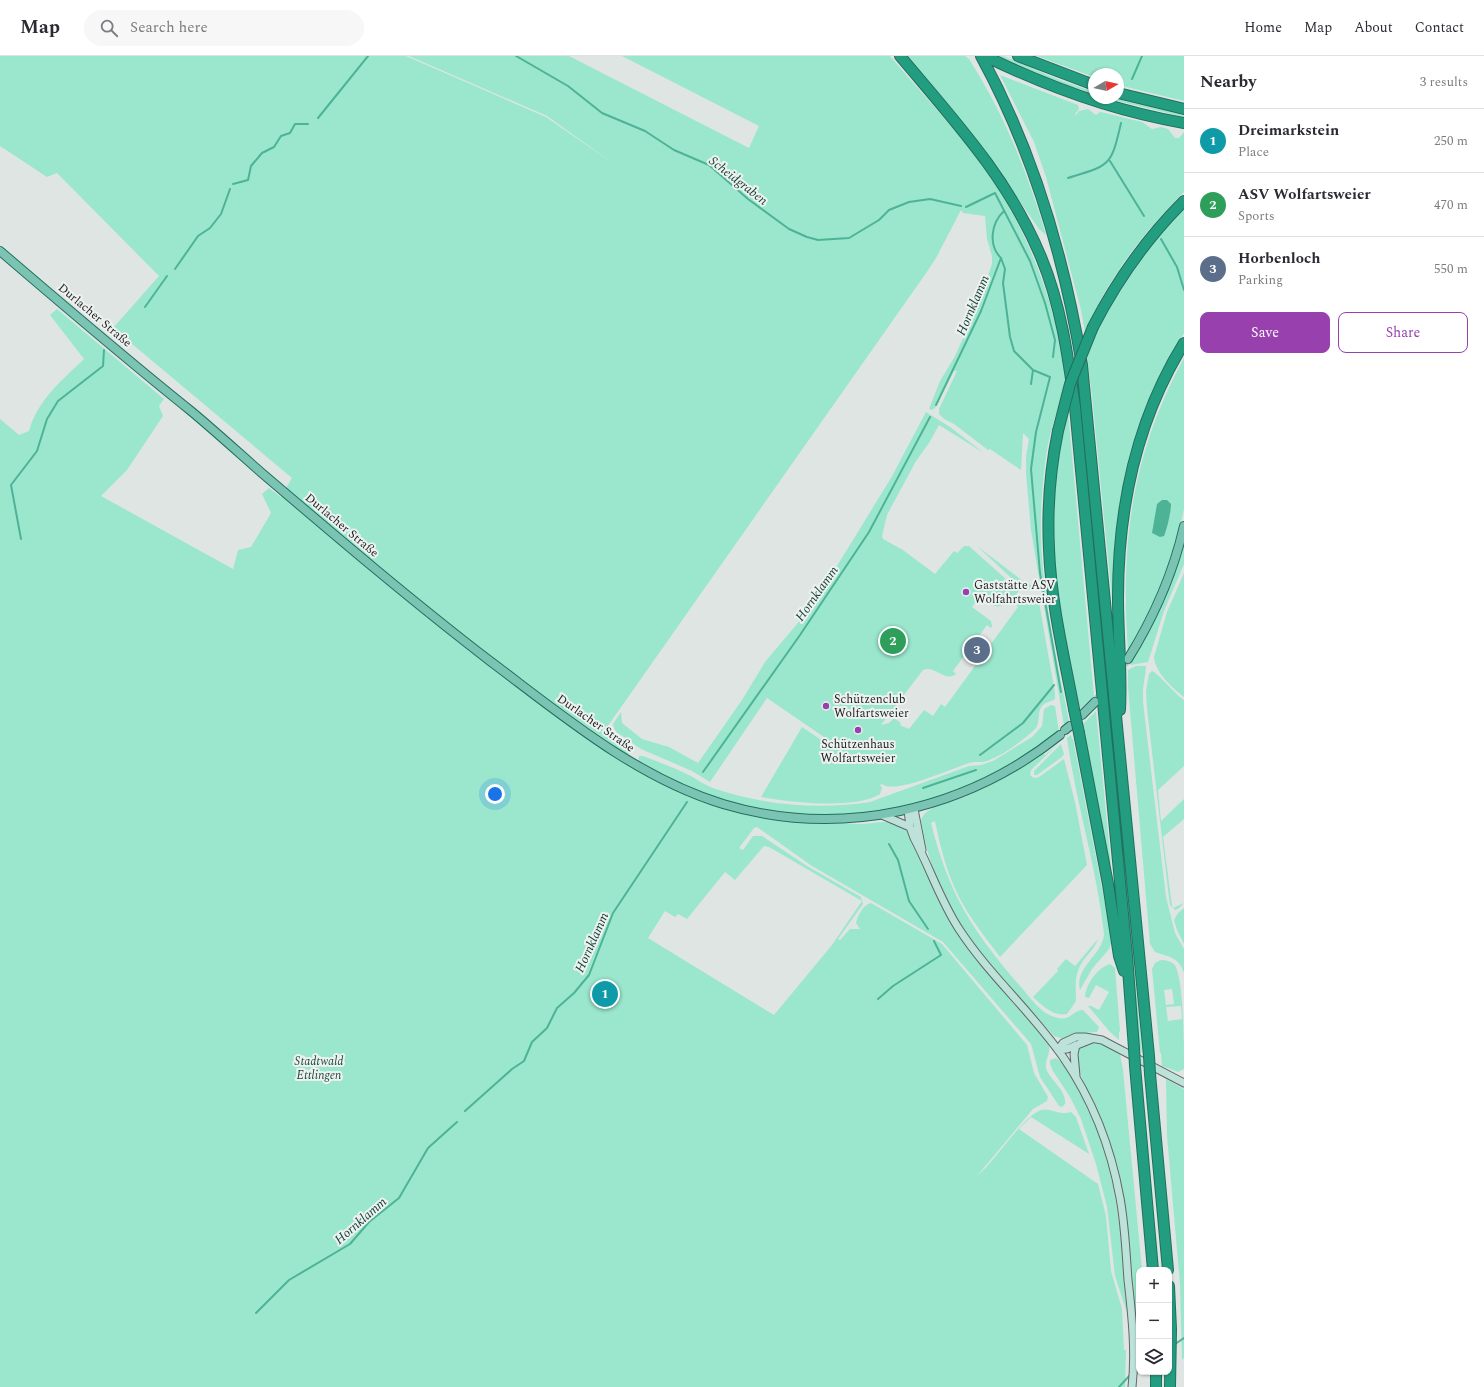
<!DOCTYPE html>
<html lang="en">
<head>
<meta charset="utf-8">
<style>
  body { margin:0; font-family:Spectral,serif; background:#f7f7f7; color:#2b2b33 }
  .controls { position:absolute; right:12px; bottom:12px; display:grid; overflow:hidden; border-radius:8px; box-shadow:0 1px 3px #0004 }
  .controls button { width:36px; height:36px; display:grid; place-items:center; padding:0; border:0; border-bottom:1px solid #e1e1e2; background:#fff; color:#2b2b33; font:20px sans-serif }
  .compass { position:absolute; left:1088px; top:12px; width:36px; height:36px; border-radius:50%; background:#fff; box-shadow:0 1px 3px #0004; rotate:81deg }
  .you { position:absolute; left:495px; top:738px; width:14px; height:14px; margin:-10px; border:3px solid #fff; border-radius:50%; background:#1a73e8; box-shadow:0 0 0 6px #1a73e833 }
  .badge { display:grid; place-items:center; width:26px; height:26px; border-radius:50%; background:#9841ae; color:#fff; font-size:13px; font-weight:700 }
  .pin { position:absolute; translate:-50% -50%; border:2px solid #fff; box-shadow:0 1px 4px #0006 }
  .list { margin:0; padding:0; list-style:none }
  h2 { display:flex; justify-content:space-between; align-items:center; height:52px; margin:0; padding:0 16px; font-size:17px }
  h2 small { font-size:13px; font-weight:400; color:#7c7c81 }
  .list li { display:grid; grid-template-columns:26px 1fr auto; gap:12px; align-items:center; box-sizing:border-box; height:64px; padding:0 16px; border-top:1px solid #e1e1e2 }
  .list b { display:block; font-size:15px; white-space:nowrap }
  .list p { margin:0; font-size:13px; white-space:nowrap; color:#7c7c81 }
  .list em { font-size:13px; font-style:normal; color:#7c7c81 }
  .actions { display:flex; gap:8px; padding:12px 16px }
  .actions a { flex:1; padding:9px 0; border:1px solid #9841ae; border-radius:8px; text-align:center; font-size:14px; color:#9841ae }
  .actions .main { background:#9841ae; color:#fff }
  .icon { flex:none; width:22px; height:22px; fill:none; stroke:currentColor; stroke-width:2; stroke-linecap:round; stroke-linejoin:round }
  .map { position:relative; flex:none; width:1184px; height:1331px; overflow:hidden }
  header { display:flex; align-items:center; gap:24px; box-sizing:border-box; height:56px; padding:0 20px; background:#fff; border-bottom:1px solid #e1e1e2 }
  header strong { font-size:19px }
  nav { display:flex; gap:22px; margin-inline-start:auto; font-size:14px }
  .search { width:280px; height:36px; background:#f7f7f7; display:flex; align-items:center; gap:10px; box-sizing:border-box; padding:0 14px; border-radius:22px; color:#7c7c81; font-size:15px }
  main { display:flex }
  aside { flex:1; background:#fff }
  .map>svg:first-child { display:block }
</style>
</head>
<body>
<header>
<strong>Map</strong>
<div class="search"><svg class="icon" aria-label="search" viewBox="0 0 24 24"><circle cx="10" cy="10" r="6"/><path d="M15 15l6 6"/></svg>Search here</div>
<nav><a>Home</a><a>Map</a><a>About</a><a>Contact</a></nav>
</header>
<main>
<div class="map">
<svg width="1184" height="1331" viewBox="0 0 1184 1331">
  <rect width="100%" height="100%" fill="#dfe5e3"/>
  <path fill="#9ae7ce" fill-rule="evenodd" d="M0,0H406L546,61L614,108L547,60L409,0H569L749,92L759,70L622,0H890C928,45 971,88 1002,139C1024,175 1040,214 1052,255C1058,277 1064,300 1065,322C1066,335 1056,355 1053,368C1046,391 1044,416 1042,439C1036,514 1055,594 1069,665L1064,669L1031,474L1026,418V400L1029,383L1023,377L1021,414L990,393L988,394L954,368L944,363L939,358V353L957,315H954L935,352L932,354L929,353L940,325L954,302L977,252L992,208V200L987,183L985,160L963,157L961,154L936,202L924,220L605,674L630,692L632,695L626,699L600,681L596,687C647,722 699,749 760,760C792,767 825,766 857,768C873,769 890,761 904,772C911,777 937,841 944,854C961,886 985,914 1009,941C1022,956 1039,972 1049,990C1051,999 1043,1005 1047,1015C1052,1025 1067,1036 1065,1048L1062,1051L1059,1050L1040,1021L1031,988L943,886L812,810L757,771L754,772L739,792L743,794L753,780H762L807,810L861,841L863,848L838,883L840,884L850,873H860L856,867C858,859 863,849 871,847L942,888L1027,989L1034,1017L1048,1041L1047,1045L1033,1053L977,1120C995,1106 1023,1060 1041,1054C1050,1051 1059,1060 1071,1056L1076,1061L1089,1098L1031,1061L1019,1073L1098,1128L1106,1160L1111,1215L1122,1253L1124,1294H1126L1125,1331H0V363L19,379L29,375C37,345 62,324 84,303L50,259L57,253L164,343L159,350L163,360L127,414L101,440L233,513L238,494L251,491L271,457L262,438L269,432L281,441L292,422L113,272L159,220L57,117L47,121L0,90ZM764,790L769,791L862,845L832,889L774,959L648,882L665,855L675,861L678,858L687,863L725,816L735,824Z
    M907,0H965L969,3C1005,60 1027,115 1046,179L1039,173L974,80Z
    M999,0H1003L1060,24L1094,36V38L1047,22Z
    M1037,0H1184V45L1118,29V18H1094V21Z
    M1000,19L1078,49L1079,53L1075,58L1076,59L1079,55L1088,53L1096,59L1100,56L1105,57L1142,66L1152,73L1161,71L1168,73L1175,82H1179L1184,76V136C1152,168 1123,203 1101,243C1095,253 1090,265 1085,276L1081,254L1046,121L1034,86Z
    M1105,42H1113L1184,59V61Z
    M1184,151V277L1167,307L1134,389L1128,411L1121,446L1116,486L1113,545L1112,543L1092,340L1087,299L1104,260L1120,233L1147,193Z
    M1184,302V453L1176,490L1160,536L1136,584L1128,594C1120,488 1132,397 1184,302Z
    M1078,322L1091,443H1089L1077,326Z
    M926,356L950,371L984,397L939,369L929,387L916,405L887,459L882,480L883,483L903,494L935,518L954,495L957,497L964,490H969L1019,535C1015,540 1004,552 996,550C991,549 985,543 980,540L972,551L991,565L992,570L991,572L987,569L953,615L956,618C944,627 936,609 923,614L881,669L889,667L894,662L901,667L900,669L909,673L924,654L933,660L941,648L945,651L1018,551L1016,548L1023,541L1030,539L1037,542L1039,546L1055,637V643C1051,646 1045,646 1042,650C1036,658 1042,668 1033,675C1021,686 1002,700 987,705C981,707 974,705 969,707C953,712 895,739 882,728L880,729L882,732L880,738C855,754 790,746 761,741L802,671L835,693L837,690L767,642L710,726L692,715L641,693L615,675L613,668L621,656L622,667L642,683L669,691L698,707L742,644L765,606L813,549L891,422Z
    M1068,356L1094,640L1080,653C1069,599 1056,544 1053,488C1050,444 1057,398 1068,356Z
    M1184,484V508L1164,555L1148,606L1130,609L1164,545Z
    M977,490L1027,528L1036,530L1035,532L1029,534L1021,531Z
    M1184,517V641C1172,632 1155,616 1154,601L1167,556Z
    M1136,610H1146V612L1143,633V646L1166,841L1175,877L1184,893V917C1179,901 1169,901 1155,896L1150,888L1128,631V614Z
    M1152,615C1158,617 1176,639 1184,644V710L1158,734L1161,765L1184,743V763L1163,781L1172,850L1173,852L1184,847L1179,852L1175,854L1170,849L1167,825L1147,653L1146,635L1149,618Z
    M1051,649L1055,650L1059,676C1048,683 1038,692 1027,699C928,764 796,778 686,731C670,724 654,714 638,706L639,700H643C659,706 675,712 691,720C698,724 705,729 713,732C762,749 818,754 870,746L969,710L981,709L993,705L1032,681L1042,670L1044,653Z
    M1096,655L1111,808H1109L1083,674V668Z
    M1071,679L1072,683H1073L1112,884L1109,893L1092,913L1080,934C1074,911 1103,899 1104,878C1097,812 1076,748 1067,682Z
    M1059,687L1031,714L1030,719L1034,722L1039,721L1064,703L1075,746L1087,809L1000,901C985,881 969,861 958,839C947,817 940,790 935,765L931,767C949,839 972,874 1020,930C1031,942 1041,959 1059,962C1069,965 1074,954 1083,954L1099,971L1097,976L1081,977L1063,983L1054,980C995,913 934,857 921,764C926,749 952,747 965,741C993,730 1018,713 1043,697L1045,699Z
    M1061,688L1064,698L1062,701L1037,719H1034V715Z
    M1184,852V888L1177,874L1174,864L1178,857Z
    M1098,883C1094,894 1085,900 1080,910C1074,921 1076,933 1076,945L1067,958C1053,961 1042,949 1033,941L1058,915L1057,913L1066,903L1075,910Z
    M1131,887H1132L1142,996L1139,992Z
    M1161,904C1166,904 1171,905 1175,909C1184,926 1184,990 1184,1013L1178,1016L1162,1010L1161,997H1160L1152,913L1155,907ZM1172,933L1174,948L1166,949L1164,934ZM1181,950L1182,963L1168,965L1166,951Z
    M1110,908L1115,912L1120,975L1119,976V984L1110,976L1088,950H1091L1099,954L1109,936L1096,929L1089,942L1085,941C1086,928 1097,912 1110,908Z
    M1092,987L1105,989L1120,998L1123,1014L1142,1214H1139V1304C1137,1285 1135,1268 1133,1248C1127,1172 1125,1118 1093,1047C1087,1034 1071,1003 1080,990Z
    M1056,1002C1065,1007 1072,1022 1077,1032C1118,1104 1121,1176 1127,1257L1115,1220L1107,1151L1096,1108L1081,1063L1070,1041L1053,1015L1050,1008V1004Z
    M1166,1023L1184,1033V1302L1182,1304L1180,1228L1167,1080Z"/>
  <path fill="#4eb396" d="M1162,444H1167L1171,448C1171,456 1167,473 1164,480L1160,481L1152,477L1157,448Z"/>
  <g fill="none" stroke-linecap="round" stroke-linejoin="round">
    <path stroke="#4eb396" stroke-width="2" d="M516,0L568,30L602,57L645,75L674,94L709,109L748,143L789,173L807,181L818,184L849,182L879,164L889,154L909,146L930,143L961,150
      M1132,23L1142,0
      M318,62L368,0
      M1110,105L1144,160
      M1068,122C1110,109 1111,111 1121,67
      M233,128L248,124L251,110L262,97L274,91L281,80L290,77L295,68H308
      M966,151L995,137L1030,205L1045,247L1055,284L1053,301
      M1161,183L1177,211L1184,234
      M1001,202L1005,213L1003,227L1010,281L1014,295L1033,314L1031,328
      M175,213L198,180L210,172L221,158L230,133
      M145,251L167,220
      M1033,314L1050,321L1036,376L1031,413L1040,517L1061,636
      M936,349L981,255L1001,202C988,189 991,167 1004,155
      M21,483L11,429L37,395L47,363L58,345L103,310L104,294
      M980,699L1023,667L1054,629
      M703,716L800,579L869,476L930,361
      M923,732L976,714
      M889,788L898,804L909,845L928,873
      M878,943L893,930L941,899L934,885
      M465,1055L512,1013L524,1005L532,986L547,972L557,952L574,937L589,919L613,857L687,746
      M256,1257L289,1224L350,1188L369,1166L399,1142L428,1092L457,1066
      M1175,1288L1184,1282
      M1119,1331L1131,1318"/>
    <path stroke="#b8bdbb" stroke-width="8" stroke-dasharray="8 4" stroke-linecap="butt" d="M1095,646L1128,603"/>
    <g stroke="#626665" stroke-width="9">
      <path id="secondary" d="M914,753L922,794
        M908,754L910,771L914,782C930,812 940,844 959,873C989,919 1031,955 1063,1001C1092,1043 1111,1092 1120,1142C1125,1169 1126,1197 1128,1224C1132,1259 1136,1296 1132,1331
        M882,759L910,771
        M1058,994L1063,987L1076,981H1085L1102,984L1184,1027
        M1058,994L1067,993L1092,983
        M1076,1020L1074,998L1076,989"/>
    </g>
    <g stroke="#21705d" stroke-width="10">
      <path id="primary" d="M0,195C63,249 126,303 191,355C215,375 239,397 263,418C338,482 412,545 490,605C562,659 635,721 723,748C840,783 965,755 1060,679
        M1128,603C1154,561 1173,518 1184,470
        M1082,659L1095,646
        M1065,674L1070,670"/>
    </g>
    <g stroke="#21705d" stroke-width="12">
      <path id="highway" d="M900,0C953,63 1009,123 1041,201C1061,249 1068,300 1075,351L1127,900L1134,992
        M981,0C1034,97 1064,200 1082,309L1149,1000
        M985,0C1048,31 1114,55 1184,67
        M1018,0L1094,29
        M1118,37L1184,53
        M1093,271C1117,224 1147,182 1184,145
        M1058,375C1050,414 1047,453 1049,493C1051,547 1064,600 1074,653
        M1120,654C1122,617 1118,579 1118,542C1118,452 1137,363 1184,287
        M1079,677L1108,828L1119,900L1124,915
        M1135,1010L1153,1214
        M1150,1018L1168,1214
        M1169,1230L1171,1273L1170,1331
        M1156,1331V1316"/>
    </g>
    <use href="#secondary" stroke="#bde2d9" stroke-width="7"/>
    <use href="#primary" stroke="#7bc4b3" stroke-width="8"/>
    <use href="#highway" stroke="#239d80" stroke-width="10"/>
    <g stroke="#21705d" stroke-width="12" stroke-linecap="butt">
      <path id="highway-bridge" d="M1058,375L1070,328L1093,271
        M1074,653L1079,677
        M1134,992L1135,1010
        M1149,1000L1150,1018"/>
    </g>
    <use href="#highway-bridge" stroke="#239d80" stroke-width="10"/>
  </g>
  <g fill="#9841ae" stroke="#edf2f0" stroke-width="1.5">
    <circle cx="966" cy="536" r="4"/>
    <circle cx="826" cy="650" r="4"/>
    <circle cx="858" cy="674" r="4"/>
  </g>
  <g text-anchor="middle" stroke-width="4" stroke-linejoin="round" paint-order="stroke">
    <g font-size="12" fill="#1c1d1d" stroke="#edf2f0">
      <text transform="translate(95 259) rotate(40)" y="4">Durlacher Straße</text>
      <text transform="translate(342 469) rotate(40)" y="4">Durlacher Straße</text>
      <text transform="translate(596 667) rotate(35)" y="4">Durlacher Straße</text>
    </g>
    <g font-size="12" fill="#1c1d1d" stroke="#edf2f0" text-anchor="start">
      <text x="974" y="533">Gaststätte ASV<tspan x="974" dy="14">Wolfahrtsweier</tspan></text>
      <text x="834" y="647">Schützenclub<tspan x="834" dy="14">Wolfartsweier</tspan></text>
      <text x="858" y="692" text-anchor="middle">Schützenhaus<tspan x="858" dy="14">Wolfartsweier</tspan></text>
    </g>
    <g font-size="12" font-style="italic" fill="#1d493d" stroke="#edf2f0">
      <text x="319" y="1009">Stadtwald<tspan x="319" dy="14">Ettlingen</tspan></text>
    </g>
    <g font-size="13" font-style="italic" fill="#164236" stroke="#edf2f0">
      <text transform="translate(739 124) rotate(38)" y="5">Scheidgraben</text>
      <text transform="translate(972 249) rotate(-67)" y="5">Hornklamm</text>
      <text transform="translate(816 537) rotate(-55)" y="5">Hornklamm</text>
      <text transform="translate(591 886) rotate(-66)" y="5">Hornklamm</text>
      <text transform="translate(360 1164) rotate(-41)" y="5">Hornklamm</text>
    </g>
  </g>
</svg>
<div class="controls">
<button>+</button>
<button>−</button>
<button><svg class="icon" aria-label="layers" viewBox="0 0 24 24"><path d="M12 4l9 5-9 5-9-5zM3 14l9 5 9-5"/></svg></button>
</div>
<svg class="compass" viewBox="-18 -18 36 36"><path d="M0-13l5 13h-10z" fill="#e53935"/><path d="M0 13l5-13h-10z" fill="#7c7c81"/></svg>
<div class="you"></div>
<div class="pin badge" style="left:605px;top:938px;background:#0f9aa8">1</div>
<div class="pin badge" style="left:893px;top:585px;background:#2e9e5b">2</div>
<div class="pin badge" style="left:977px;top:594px;background:#5c6f8a">3</div>
</div>
<aside>
<h2>Nearby<small>3 results</small></h2>
<ul class="list">
<li><span class="badge" style="background:#0f9aa8">1</span><div><b>Dreimarkstein</b><p>Place</p></div><em>250 m</em></li>
<li><span class="badge" style="background:#2e9e5b">2</span><div><b>ASV Wolfartsweier</b><p>Sports</p></div><em>470 m</em></li>
<li><span class="badge" style="background:#5c6f8a">3</span><div><b>Horbenloch</b><p>Parking</p></div><em>550 m</em></li>
</ul>
<div class="actions"><a class="main">Save</a><a>Share</a></div>
</aside>
</main>
</body>
</html>
